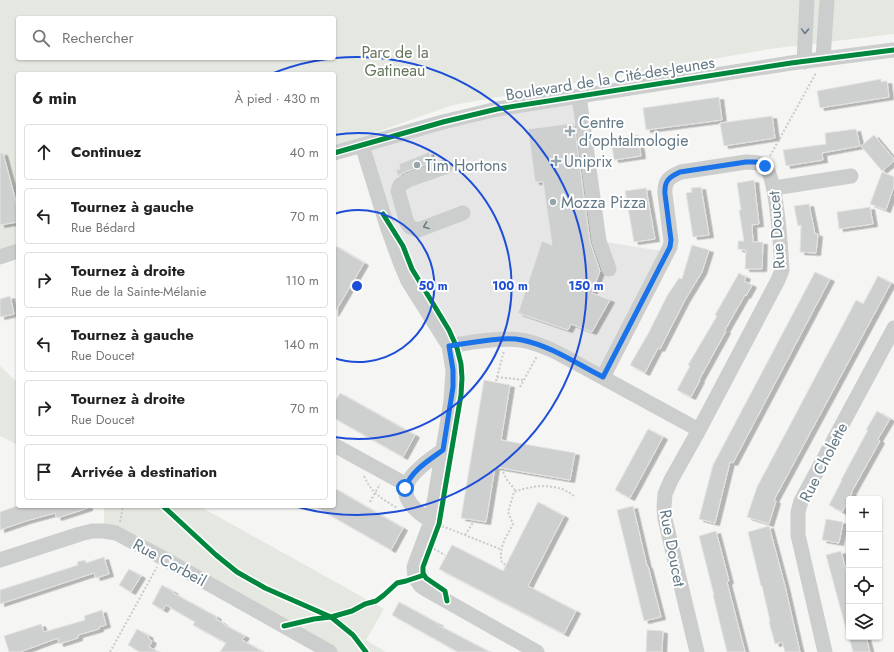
<!DOCTYPE html>
<html lang="fr">
<head>
<meta charset="utf-8">
<style>
  body { margin:0; font-family:Jost,sans-serif; background:#f2f2f2; color:#222 }
  .controls { position:absolute; right:12px; bottom:12px; display:grid; overflow:hidden; border-radius:4px; box-shadow:0 1px 3px #0004 }
  .controls button { width:36px; height:36px; display:grid; place-items:center; padding:0; border:0; border-bottom:1px solid #e0e0e0; background:#fff; color:#222; font:20px sans-serif }
  .stop { position:absolute; width:12px; height:12px; margin:-9px; border:3px solid #1a73e8; border-radius:50%; background:#fff }
  .stop.end { background:#1a73e8; border-color:#fff; box-shadow:0 1px 4px #0008 }
  .list { margin:0; padding:0; list-style:none }
  h2 { display:flex; justify-content:space-between; align-items:center; height:52px; margin:0; padding:0 16px; font-size:17px }
  h2 small { font-size:13px; font-weight:400; color:#767676 }
  .list li { display:grid; grid-template-columns:26px 1fr auto; gap:12px; align-items:center; box-sizing:border-box; height:56px; margin:0 8px 8px; padding:0 8px; border:1px solid #e0e0e0; border-radius:4px }
  .list b { display:block; font-size:15px; white-space:nowrap }
  .list p { margin:0; font-size:13px; white-space:nowrap; color:#767676 }
  .list em { font-size:13px; font-style:normal; color:#767676 }
  .icon { flex:none; width:22px; height:22px; fill:none; stroke:currentColor; stroke-width:2; stroke-linecap:round; stroke-linejoin:round }
  .map { position:relative; flex:none; width:894px; height:652px; overflow:hidden }
  .search { position:absolute; background:#fff; box-shadow:0 1px 3px #0004; left:16px; top:16px; width:320px; height:44px; display:flex; align-items:center; gap:10px; box-sizing:border-box; padding:0 14px; border-radius:4px; color:#767676; font-size:15px }
  .panel { position:absolute; background:#fff; box-shadow:0 1px 3px #0004; left:16px; top:72px; width:320px; height:436px; border-radius:4px }
  .map>svg:first-child { display:block }
</style>
</head>
<body>
<div class="map">
<svg width="894" height="652" viewBox="0 0 894 652">
  <defs>
    <filter id="shadow"><feDropShadow dx="4.5" dy="2.5" stdDeviation="0" flood-color="#0004"/></filter>
  </defs>
  <rect width="100%" height="100%" fill="#f5f5f3"/>
  <path fill="#e5e6e5" d="M579,96L599,241L668,252L603,377L537,345L449,346L408,281L362,145Z"/>
  <path fill="#e5e8e1" fill-rule="evenodd" d="M0,0H894V34L769,49L453,105L334,147V74H18V255L0,259ZM18,18H334V58H18Z
    M0,366L18,383V445L0,436Z
    M104,506H199L384,609L366,640L386,652H330L104,531Z"/>
  <path fill="#ced0cf" stroke="#e4e4e3" filter="url(#shadow)" d="M881,79V82L887,81L889,97L820,108L817,91Z
    M719,97L722,120L646,130L643,108Z
    M772,116L775,138L724,146L720,123Z
    M574,123L590,242L600,271L592,293L610,300L592,332L571,324L568,330L518,313L542,241L552,245L543,182H535L528,129Z
    M856,129L860,146L822,153L823,160L786,166L783,150L826,144L825,133Z
    M638,135L641,156L614,160L611,139Z
    M874,135L894,159V161L882,171L861,146Z
    M429,152L433,162L405,172L398,176L396,170L400,169L399,164Z
    M0,153H3L18,209V222L0,225Z
    M882,172L894,177V186L886,210L870,204Z
    M754,180L759,224L752,225L753,242H763L762,269H745L746,250L738,249V241H744L739,210H741L737,183Z
    M701,187L709,235L693,237L686,193L692,192L691,188Z
    M646,188L655,239L634,242L625,191Z
    M809,204L815,234H818L816,253L800,252L801,225L798,226L794,206Z
    M870,207L873,224L839,229L837,212Z
    M334,245L364,263L334,314Z
    M692,245L709,250L702,272L685,300L660,349L658,348L645,373L630,365L649,332L667,296L679,278L682,279Z
    M815,272L830,279L733,463L730,462L715,523L699,519L713,465Z
    M739,273L746,277L744,281L752,285L746,296L745,295L725,330L726,331L699,380H700L691,397L677,390L690,366L688,365L717,316L715,315Z
    M878,276L891,283L774,500L776,501L769,524L747,517L757,487L844,323L856,300L863,304Z
    M10,296L14,314L0,317V299Z
    M484,380L510,385L501,440L575,453L570,480L495,467L486,522L461,518Z
    M340,393L415,435L403,457L334,418V403Z
    M877,411L890,419L878,439L880,441L851,493H852L842,512L829,505L842,480H841L868,430H866Z
    M648,429L663,437L630,498L615,490Z
    M334,488L403,528L391,550L314,506H334Z
    M538,502L564,516L528,586L576,611L564,634L439,569L452,545L503,571Z
    M17,506H88V508L57,518L55,513L26,521L0,530V512Z
    M633,506L647,566H648L661,617L644,621L617,510Z
    M826,519L843,522L839,543L822,540Z
    M769,526L785,586L800,652H785L782,642L775,644L769,622L770,621L762,586H761L748,532Z
    M716,531L729,581L727,582L745,652H727L713,595H714L699,536Z
    M841,551L849,582V633H847L826,555Z
    M104,557L109,574L96,578L94,573L0,604V590L78,565L77,562L85,560L86,563Z
    M129,569L141,576L131,592L119,585Z
    M162,585L174,592L173,593L217,617L216,619L223,623V624L245,636L242,640L263,652H220L226,643L193,625L195,622L166,605L163,610L152,604Z
    M399,602L439,624L438,625L490,652H458L392,615Z
    M102,610L106,625L99,627V629L78,635V638L59,644L58,638L20,652H9L4,636L41,624L44,632L85,620L84,616Z
    M137,629L149,636L148,638L152,641L149,647L159,652H140L128,645Z
    M647,630L663,631L662,652H646Z
    M849,637H866L870,652H853Z"/>
  <g fill="none" stroke-linecap="round" stroke-linejoin="round">
    <path stroke="#cacbcc" stroke-width="2" stroke-dasharray="2 2" stroke-linecap="butt" d="M770,156L816,73
      M497,377L524,380
      M496,381L504,351
      M520,387L537,356
      M503,472L507,480L516,491
      M364,476C373,495 380,497 397,508
      M370,502L380,484
      M120,522L123,506
      M442,526L500,549
      M465,535L474,521
      M434,549L445,555
      M509,566L502,563C498,547 506,538 513,524L508,512L514,492C533,485 557,482 574,496
      M110,652L157,567"/>
    <path stroke="#cccece" stroke-width="15" d="M823,59L827,0
      M804,62L807,0
      M579,96L599,241L609,269
      M362,145L388,229L400,262L408,281L449,346L453,370L451,401L431,521L414,567L415,578L421,586L427,590L537,652
      M334,153L443,122L497,109L791,63L894,50
      M445,167L408,180L400,185L398,191L407,223L410,227L418,230L463,213
      M774,188L851,176
      M0,257L18,251
      M449,346C470,342 499,337 520,340C532,341 545,347 556,352L699,430
      M603,377L670,247L671,241L665,194C664,181 669,177 681,172L746,162C752,162 758,162 764,165C777,175 781,252 782,270L778,280L699,430L671,480L665,494L664,507L665,519L697,652
      M334,445L407,485
      M431,521C384,492 411,473 443,450
      M0,560L80,534L92,531H104L116,533L163,558L330,652
      M825,652L798,535V512L801,501L894,328"/>
    <g stroke="#fff" stroke-width="8">
      <path id="cycleway" d="M334,153L443,122L497,109L791,63L894,50
        M383,214L403,246L412,269L449,330L457,348L461,364L462,378L461,395L439,524L423,567V573L426,578L445,591L447,601
        M163,506L216,555L237,572L265,588L331,617L353,635L366,652
        M284,626L314,619L331,617L352,611L365,604L376,601L384,595L397,583L406,581L424,575"/>
    </g>
    <use href="#cycleway" stroke="#00873e" stroke-width="5"/>
  </g>
  <defs><path id="oneway-chevron" d="M-2-3.5L2.5 0L-2 3.5" fill="none" stroke-width="1.6" stroke-linecap="round" stroke-linejoin="round"/></defs>
  <g stroke="#687d89">
    <use href="#oneway-chevron" transform="translate(805 31) rotate(92)"/>
    <use href="#oneway-chevron" transform="translate(426 226) rotate(159)"/>
  </g>
  <g fill="none" stroke-linecap="round" stroke-linejoin="round">
    <path stroke="#1a73e8" stroke-width="5" d="M405,488C412,470 428,461 443,450L453,387V370L449,346C469,343 503,336 522,340C551,346 577,364 603,377L670,247L671,240L665,194C664,181 669,177 680,172L746,162H756L765,166"/>
  </g>
  <g fill="none" stroke="#1d4ed8" stroke-width="2">
    <path d="M334 214A76 76 0 1 1 334 358"/>
    <path d="M334 135A153 153 0 1 1 334 437"/>
    <path d="M271 74A229 229 0 1 1 294 506"/>
  </g>
  <g fill="#96a4ac" stroke="#fff" stroke-width="1.5">
    <path d="M568 125h4v4h4v4h-4v4h-4v-4h-4v-4h4z"/>
    <path d="M554 155h4v4h4v4h-4v4h-4v-4h-4v-4h4z"/>
    <circle cx="417" cy="165" r="4"/>
    <circle cx="553" cy="202" r="4"/>
  </g>
  <g text-anchor="middle" stroke-width="4" stroke-linejoin="round" paint-order="stroke">
    <g font-size="16" fill="#66775e" stroke="#fff">
      <text x="395" y="58">Parc de la<tspan x="395" dy="18">Gatineau</tspan></text>
    </g>
    <g font-size="16" fill="#637985" stroke="#fff">
      <text transform="translate(610 78) rotate(-9)" y="6">Boulevard de la Cité-des-Jeunes</text>
      <text transform="translate(776 230) rotate(-94)" y="6">Rue Doucet</text>
      <text transform="translate(823 462) rotate(-63)" y="6">Rue Cholette</text>
      <text transform="translate(673 548) rotate(79)" y="6">Rue Doucet</text>
      <text transform="translate(170 562) rotate(29)" y="6">Rue Corbeil</text>
    </g>
    <g font-size="16" fill="#637985" stroke="#fff" text-anchor="start">
      <text x="579" y="128">Centre<tspan x="579" dy="18">d'ophtalmologie</tspan></text>
      <text x="564" y="167">Uniprix</text>
      <text x="425" y="171">Tim Hortons</text>
      <text x="561" y="208">Mozza Pizza</text>
    </g>
  </g>
  <circle cx="357" cy="286" r="6" fill="#1d4ed8" stroke="#fff" stroke-width="2"/>
  <g font-size="12" text-anchor="middle" font-weight="bold" fill="#1d4ed8" stroke="#fff" stroke-width="4" stroke-linejoin="round" paint-order="stroke">
    <text x="433" y="290">50 m</text>
    <text x="510" y="290">100 m</text>
    <text x="586" y="290">150 m</text>
  </g>
</svg>
<div class="controls">
<button>+</button>
<button>−</button>
<button><svg class="icon" aria-label="locate" viewBox="0 0 24 24"><circle cx="12" cy="12" r="6"/><path d="M12 2v4M12 18v4M2 12h4M18 12h4"/></svg></button>
<button><svg class="icon" aria-label="layers" viewBox="0 0 24 24"><path d="M12 4l9 5-9 5-9-5zM3 14l9 5 9-5"/></svg></button>
</div>
<div class="stop" style="left:405px;top:488px"></div>
<div class="stop end" style="left:765px;top:166px"></div>
<div class="search"><svg class="icon" aria-label="search" viewBox="0 0 24 24"><circle cx="10" cy="10" r="6"/><path d="M15 15l6 6"/></svg>Rechercher</div>
<section class="panel">
<h2>6 min<small>À pied · 430 m</small></h2>
<ul class="list">
<li><svg class="icon" aria-label="ahead" viewBox="0 0 24 24"><path d="M12 20V5M6 11l6-6 6 6"/></svg><div><b>Continuez</b></div><em>40 m</em></li>
<li><svg class="icon" aria-label="left" viewBox="0 0 24 24"><path d="M17 20v-9H6M10 6l-5 5 5 5"/></svg><div><b>Tournez à gauche</b><p>Rue Bédard</p></div><em>70 m</em></li>
<li><svg class="icon" aria-label="right" viewBox="0 0 24 24"><path d="M7 20v-9h11M14 6l5 5-5 5"/></svg><div><b>Tournez à droite</b><p>Rue de la Sainte-Mélanie</p></div><em>110 m</em></li>
<li><svg class="icon" aria-label="left" viewBox="0 0 24 24"><path d="M17 20v-9H6M10 6l-5 5 5 5"/></svg><div><b>Tournez à gauche</b><p>Rue Doucet</p></div><em>140 m</em></li>
<li><svg class="icon" aria-label="right" viewBox="0 0 24 24"><path d="M7 20v-9h11M14 6l5 5-5 5"/></svg><div><b>Tournez à droite</b><p>Rue Doucet</p></div><em>70 m</em></li>
<li><svg class="icon" aria-label="arrive" viewBox="0 0 24 24"><path d="M6 21V4h12l-3 4 3 4H6"/></svg><div><b>Arrivée à destination</b></div></li>
</ul>
</section>
</div>
</body>
</html>
